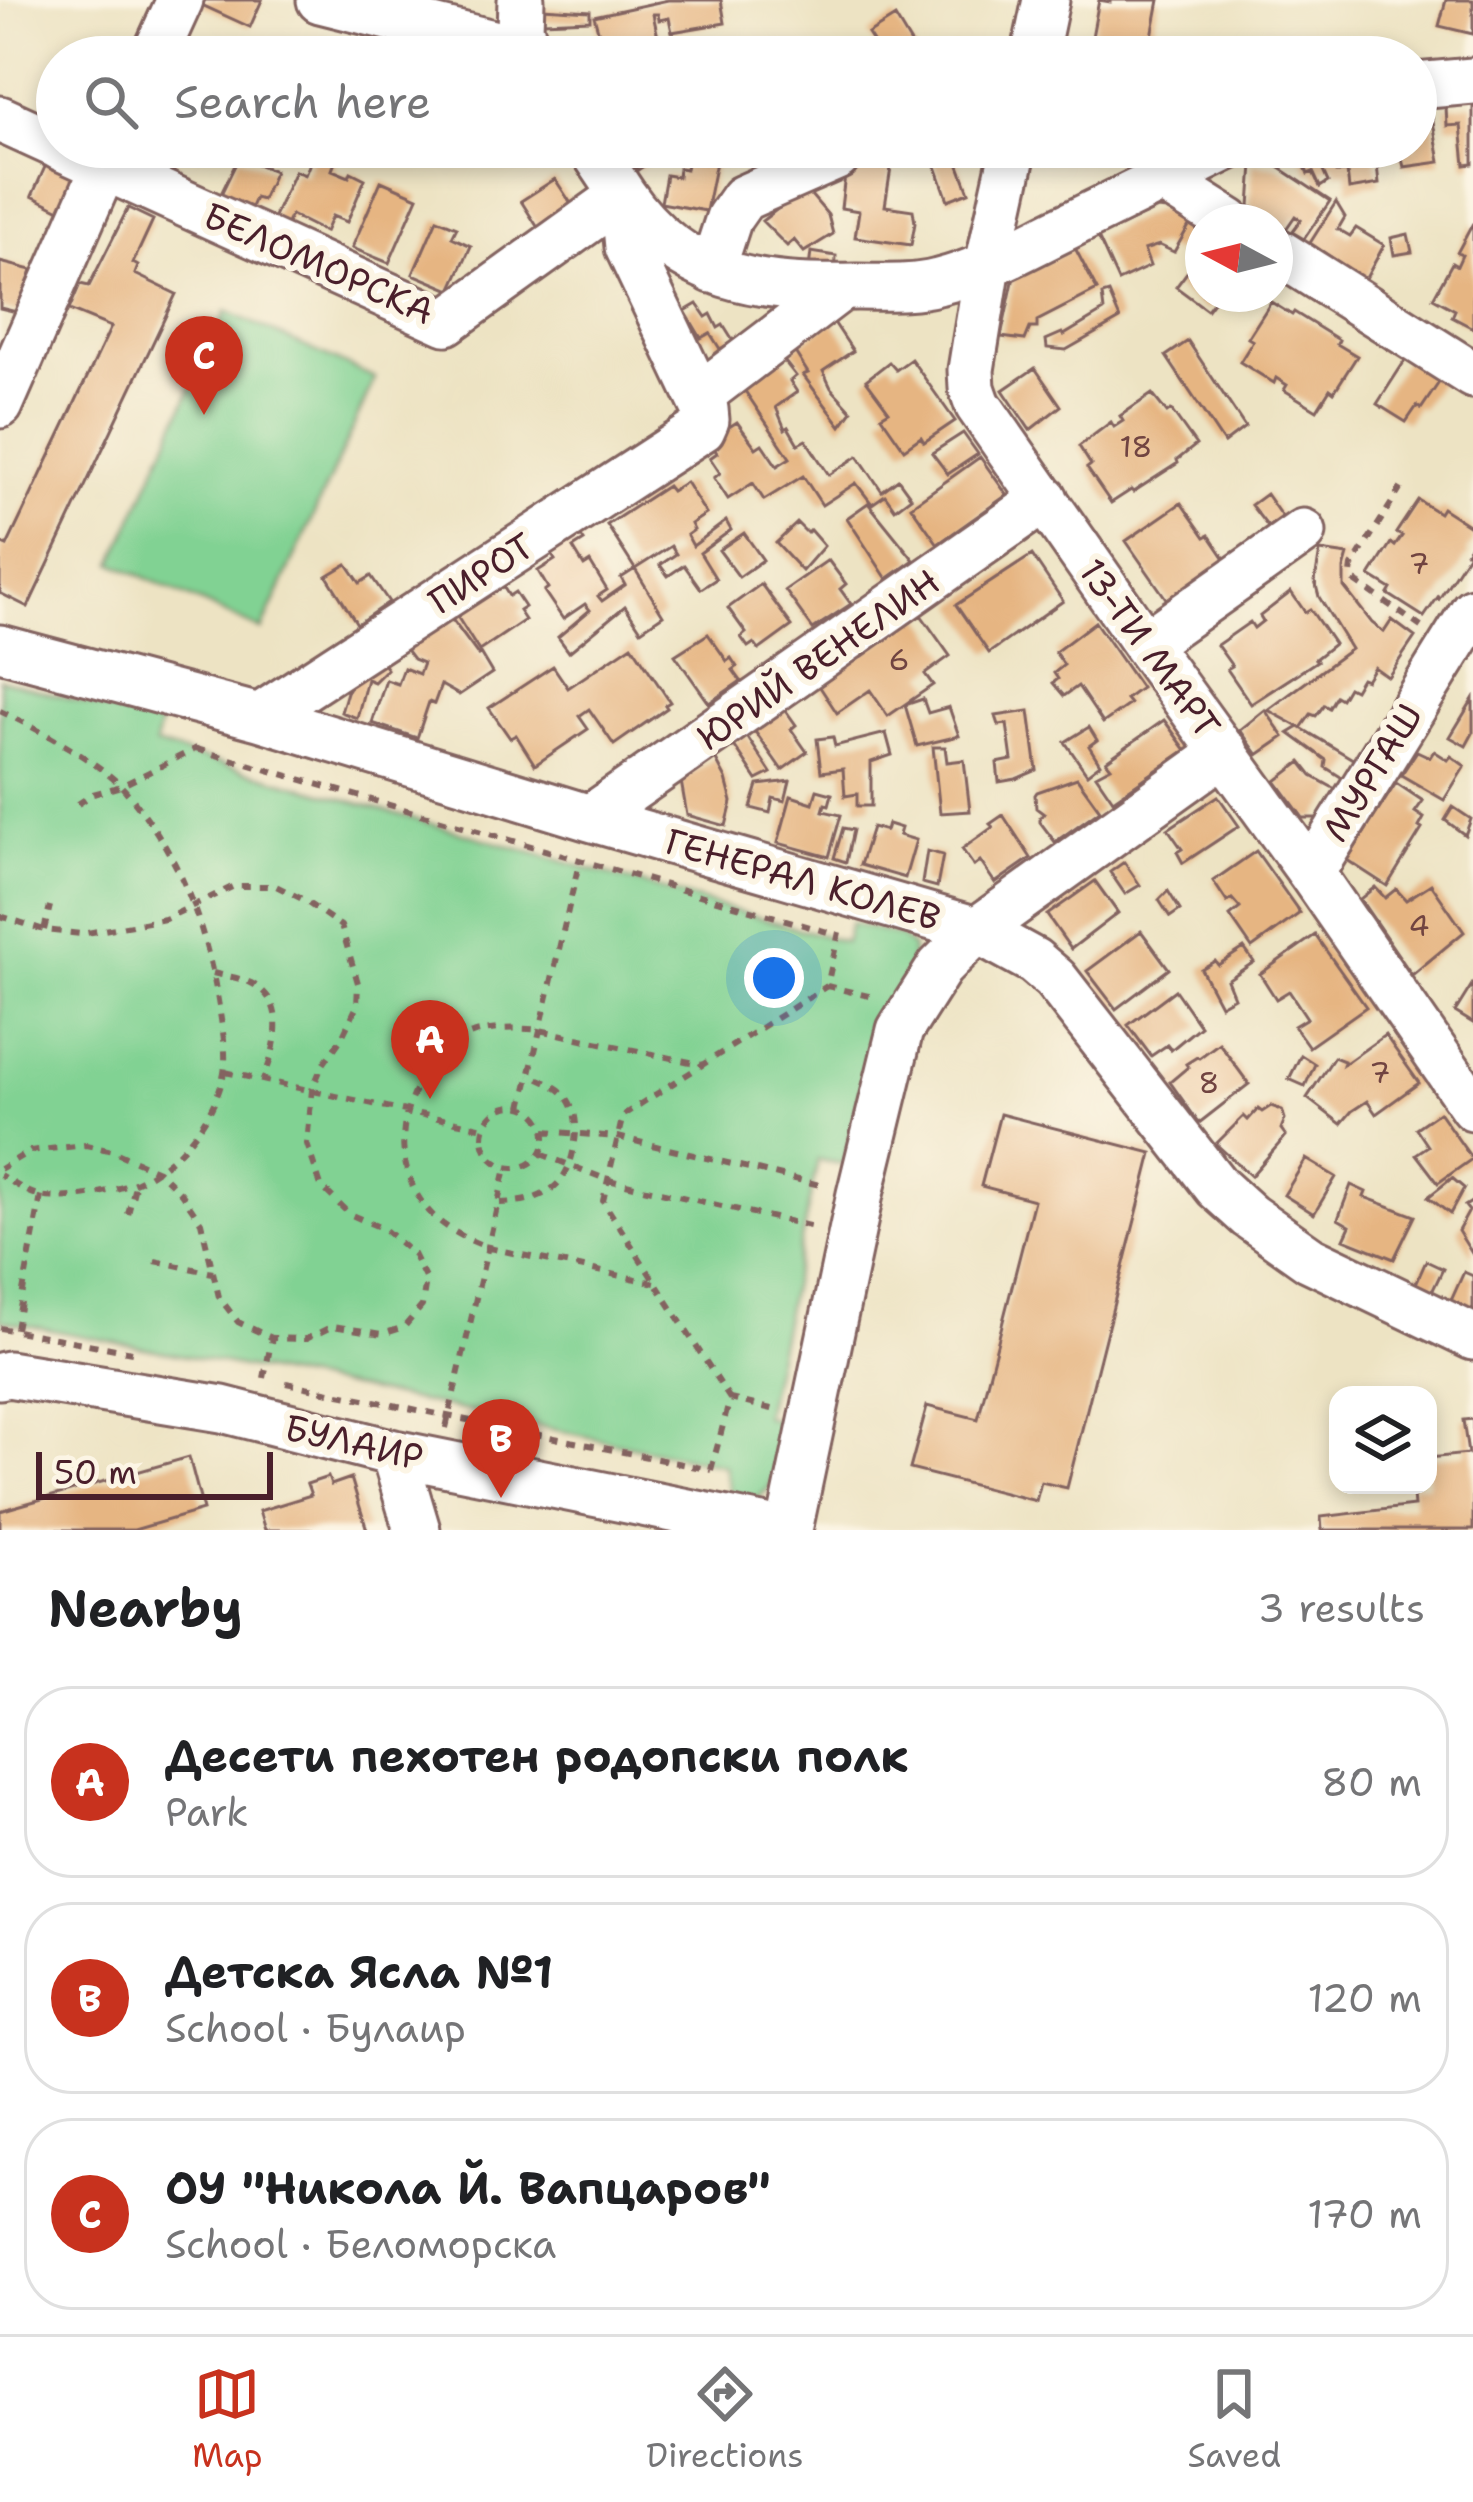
<!DOCTYPE html>
<html lang="en">
<head>
<meta charset="utf-8">
<style>
  body { margin:0; font-family:"Shantell Sans",sans-serif; background:#f2f2f2; color:#202124 }
  .controls { position:absolute; right:36px; bottom:36px; display:grid; overflow:hidden; border-radius:24px; box-shadow:0 6px 18px #0003 }
  .controls button { width:108px; height:108px; display:grid; place-items:center; padding:0; border:0; border-bottom:3px solid #e0e0e0; background:#fff; color:#202124; font:60px sans-serif }
  .compass { position:absolute; left:1185px; top:204px; width:108px; height:108px; border-radius:50%; background:#fff; box-shadow:0 6px 18px #0003; rotate:277deg }
  .scale { position:absolute; left:36px; bottom:30px; width:237px; box-sizing:border-box; padding-left:12px; border:6px solid #4a1f2b; border-top:0; font-size:33px; line-height:42px; white-space:nowrap; color:#4a1f2b; -webkit-text-stroke:9px #fcf5e5; paint-order:stroke }
  .you { position:absolute; left:774px; top:978px; width:42px; height:42px; margin:-30px; border:9px solid #fff; border-radius:50%; background:#1a73e8; box-shadow:0 0 0 18px #1a73e833 }
  .badge { display:grid; place-items:center; width:78px; height:78px; border-radius:50%; background:#c8321e; color:#fff; font-size:39px; font-weight:700 }
  .pin { position:absolute; translate:-50% -99px; filter:drop-shadow(0 3px 6px #0008) }
  .pin::after { content:''; position:absolute; top:63px; width:42px; height:36px; background:inherit; clip-path:polygon(0 0,100% 0,50% 100%) }
  .list { margin:0; padding:0; list-style:none }
  h2 { display:flex; justify-content:space-between; align-items:center; height:156px; margin:0; padding:0 48px; font-size:51px }
  h2 small { font-size:39px; font-weight:400; color:#757577 }
  .list li { display:grid; grid-template-columns:78px 1fr auto; gap:36px; align-items:center; box-sizing:border-box; height:192px; margin:0 24px 24px; padding:0 24px; border:3px solid #e0e0e0; border-radius:48px }
  .list b { display:block; font-size:45px; white-space:nowrap }
  .list p { margin:0; font-size:39px; white-space:nowrap; color:#757577 }
  .list em { font-size:39px; font-style:normal; color:#757577 }
  .icon { flex:none; width:66px; height:66px; fill:none; stroke:currentColor; stroke-width:2; stroke-linecap:round; stroke-linejoin:round }
  .map { position:relative; flex:none; width:1473px; height:1530px; overflow:hidden }
  .search { position:absolute; background:#fff; box-shadow:0 6px 18px #0003; left:36px; right:36px; top:36px; height:132px; display:flex; align-items:center; gap:30px; box-sizing:border-box; padding:0 42px; border-radius:66px; color:#757577; font-size:45px }
  .sheet { height:804px; background:#fff }
  nav { display:flex; justify-content:space-around; align-items:center; box-sizing:border-box; height:168px; border-top:3px solid #e0e0e0; background:#fff; font-size:33px; color:#757577 }
  nav a { display:grid; justify-items:center; gap:6px }
  nav .on { color:#c8321e }
  .map>svg:first-child { display:block }
</style>
</head>
<body>
<div class="map">
<svg width="1473" height="1530" viewBox="0 0 1473 1530">
  <rect width="100%" height="100%" fill="#fcf5e5"/>
  <filter id="ink" filterUnits="userSpaceOnUse"><feTurbulence type="fractalNoise" baseFrequency=".00833" numOctaves="2"/><feDisplacementMap in="SourceGraphic" scale="24" xChannelSelector="R" yChannelSelector="G"/><feConvolveMatrix kernelMatrix="1 2 1 2 8 2 1 2 1" color-interpolation-filters="sRGB"/></filter>
  <filter id="wash" filterUnits="userSpaceOnUse"><feTurbulence type="fractalNoise" baseFrequency=".004" numOctaves="4" result="noise"/><feDisplacementMap in="SourceGraphic" scale="48" xChannelSelector="R" yChannelSelector="G"/><feGaussianBlur stdDeviation="2.7" result="paint"/><feColorMatrix in="noise" values="0 0 0 0 0 0 0 0 0 0 0 0 0 0 0 0 0 1.4 0 .05"/><feComposite in="paint" operator="in"/></filter>
  <g filter="url(#wash)">
    <rect width="100%" height="100%" fill="#ede3c3"/>
    <path fill="#81d293" stroke="#66785f" stroke-width="3" d="M226,311L375,378L262,630L113,563Z
      M0,679L160,724L155,745L845,942L850,923L900,936L913,948L910,967L874,1039L844,1164L818,1160L764,1416L787,1424L770,1487L756,1500L730,1493L725,1466L439,1405L0,1320Z"/>
    <g id="blocks">
      <path fill="#e6b582" d="M205,0H262L250,27L202,5Z
        M668,0H721L725,23L672,32L669,18L659,20L658,14H653L659,42L622,51L620,45L603,48L594,16Z
        M1099,0L1110,2V0H1159L1148,57H1100L1104,39L1092,37Z
        M1446,0H1473V34L1439,26Z
        M542,8L590,11V20L543,22Z
        M895,17L919,57H883L868,34Z
        M711,38V57H700L702,53L668,55L667,40Z
        M953,46L988,52L987,57H951Z
        M1473,104V164L1465,165L1461,125L1447,126L1446,107Z
        M1431,110L1440,162L1404,167L1400,151L1376,156L1379,184L1349,189L1347,172H1336L1335,165L1322,169L1328,182L1320,187L1313,172L1308,174L1297,147H1416V112Z
        M141,147H175L170,159L177,162L170,181L133,165Z
        M623,147H665L667,150L638,170Z
        M690,147H719L706,211L661,203L666,175L678,177L679,168L686,169Z
        M749,147H785L789,156L759,168Z
        M929,147H952L969,192L948,200Z
        M314,153L335,162L332,170L349,177L351,172L365,179L347,222L332,216L325,232L291,215L283,232L270,225L295,171L305,175Z
        M239,157L275,171L262,200L255,198L247,216L217,202Z
        M862,157L869,159L868,164L891,168L885,206L913,210L915,223L911,245L855,237L859,211L841,208L846,167Z
        M49,158L79,172L62,211L32,196Z
        M1253,164L1277,166L1330,201L1304,239L1292,232L1301,220L1295,216L1286,229L1250,206Z
        M555,179L574,208L540,231L521,201Z
        M381,181L418,197L389,263L352,248Z
        M805,188L828,215L833,234L804,252L794,240L787,246L762,221Z
        M1336,202L1345,217L1338,229L1350,236L1356,228L1384,245L1365,280L1310,243Z
        M128,208L153,220L133,263L138,266L135,274L176,294L28,607L0,593V543L7,546L111,327L69,310L80,284L89,286Z
        M1158,209L1166,210L1190,224L1174,252L1159,245L1144,250L1150,266L1118,281L1098,237Z
        M437,219L457,227L452,237L471,246L451,290L413,274Z
        M1473,223V328L1452,317L1455,310L1433,298L1452,263L1457,266L1462,255L1457,253Z
        M1408,234L1412,252L1394,255L1391,238Z
        M1075,248L1097,290L1037,321V328H1030L1025,340L1001,337L1014,277Z
        M811,252L836,256L835,281L808,277Z
        M0,262L32,270L21,313L0,308Z
        M1194,263L1203,269V294H1219L1207,310L1176,287Z
        M1109,293L1120,319L1066,350L1047,348L1046,340L1062,333L1064,335L1104,311L1102,295Z
        M1271,302L1292,315L1294,312L1339,340L1337,344L1357,356L1334,392L1330,389L1317,410L1284,390L1287,385L1276,378L1274,383L1240,362L1253,341L1248,338Z
        M697,304L706,317L711,314L718,328L723,325L733,341L720,349L710,333L701,338L685,311Z
        M833,321L853,351L823,371L831,388L852,411L841,426L803,375L808,373L793,349Z
        M1188,341L1245,427L1224,443L1166,356Z
        M781,357L796,376L790,381L797,392L776,407L785,429L788,427L798,444L806,440L829,475L858,456L882,491L898,479L911,497L895,509L885,495L872,504L856,483L822,505L803,476L764,500L753,483L728,499L714,478L720,473L710,458L717,453L709,440L737,422L756,448L762,444L777,466L790,458L741,385Z
        M911,359L955,421L924,442L921,437L904,449L881,416L889,411L866,380L889,362L896,370Z
        M1406,359L1440,381L1421,409L1417,406L1406,422L1377,404Z
        M1035,368L1061,406L1030,430L1003,390Z
        M1152,394L1167,413L1171,410L1196,445L1177,460L1178,463L1133,492L1131,490L1111,503L1087,468L1091,465L1079,446L1111,422L1114,427L1123,421L1120,416Z
        M963,433L978,454L948,474L932,453Z
        M980,457L1007,495L938,544L911,506Z
        M686,482L706,514L691,524L694,530L687,535L693,546L726,521L731,530L700,553L716,579L701,589L684,565L668,576L660,565L676,554L671,546L635,569L607,525L667,486L671,491Z
        M1266,494L1282,517L1268,527L1251,505Z
        M1418,500L1439,513L1442,508L1473,528V541L1466,552L1469,553L1439,599L1438,597L1424,617L1388,594L1391,589L1370,576L1391,543L1395,546L1402,536L1396,533Z
        M868,503L914,560L887,579L847,518Z
        M1181,503L1205,537L1209,535L1232,569L1174,610L1126,541Z
        M797,523L807,533L810,530L824,546L802,571L776,543Z
        M575,528L584,541L573,548L584,566L590,562L607,590L598,596L602,601L625,585L621,578L635,569L663,615L641,630L625,606L569,652L558,637L590,610L585,604L563,619L544,591L548,588L538,571L555,560L547,547Z
        M744,533L763,560L739,577L719,550Z
        M1320,551L1348,555L1344,569V587L1372,623L1384,632L1392,620L1415,637L1388,677L1374,667L1366,680L1361,678L1354,690L1348,687L1341,699L1336,696L1329,708L1324,705L1316,716L1311,714L1301,728L1356,761L1344,779L1325,767L1326,760L1289,733L1299,727L1268,710L1351,649L1319,597L1315,581Z
        M1032,555L1063,601L989,653L956,605Z
        M828,560L846,584L840,589L851,604L813,629L785,590Z
        M347,564L360,583L371,576L389,602L357,624L327,576Z
        M499,580L509,596L515,592L525,607L519,611L525,620L479,651L453,610Z
        M761,584L792,626L759,650L754,643L748,647L741,637L746,633L728,608Z
        M1291,592L1305,612L1310,609L1334,644L1315,659L1317,661L1251,704L1227,669L1232,666L1217,645L1250,622L1254,628L1263,621L1260,616Z
        M448,614L478,655L480,653L492,673L459,695L441,685L434,704L429,702L417,738L372,723L386,680L398,684L404,668L419,674L423,663L413,659L401,643Z
        M921,615L950,656L925,674L933,685L888,716L870,690L837,713L818,684Z
        M1095,622L1141,688L1126,699L1130,704L1103,723L1078,686L1064,696L1053,683L1058,679L1054,673L1064,665L1055,652Z
        M708,634L727,661L731,658L737,667L733,670L741,681L709,703L675,655Z
        M632,645L670,702L665,705L667,708L614,745L589,709L579,716L588,729L535,765L516,735L510,738L489,708L553,666L568,688Z
        M377,656L387,669L374,682L367,679L357,718L341,712L353,672Z
        M923,699L928,713L949,707L959,736L917,746L905,705Z
        M1473,699V733L1466,746L1450,737Z
        M784,708L796,725L791,729L807,752L782,770L754,730Z
        M1265,710L1284,737L1258,755L1240,730Z
        M1029,711L1037,770L1016,779L999,782L997,763L1012,760L1007,724L999,725L996,716Z
        M1164,720L1186,750L1113,800L1096,775L1111,767L1106,761Z
        M1089,727L1097,740L1089,746L1100,764L1087,774L1065,742Z
        M886,733L892,755L871,762V806H857V794L845,796L843,769L821,772L817,739L833,737L835,746Z
        M746,735L771,773L757,780L733,744Z
        M933,747H945L947,762L964,760L970,811L940,813Z
        M1417,751L1430,757L1434,751L1448,760L1451,756L1465,766L1444,800L1401,775Z
        M715,758L726,779L732,802L726,826L687,815L681,781Z
        M1301,762L1312,776L1337,790L1317,818H1303L1276,781Z
        M1077,778L1100,810L1055,842L1040,822V817L1044,814L1036,808L1035,795L1037,792Z
        M790,781L785,801L773,798L770,813L751,808L758,785Z
        M1396,783L1423,801L1415,812L1424,818L1419,827L1422,829L1387,886L1347,860Z
        M817,790L832,794L829,805L825,804L823,811L841,815L829,857L778,843L791,796L813,803Z
        M1218,796L1239,826L1183,863L1177,852L1182,849L1168,829Z
        M1453,807L1471,819L1465,835L1445,820Z
        M1003,815L1031,858L995,883L980,861L974,866L962,849L993,827L990,824Z
        M888,824L901,828L899,835L916,840L905,878L860,865L872,827L886,831Z
        M843,828L853,830L846,862L834,858Z
        M927,851L943,855L937,887L922,883Z
        M1256,851L1300,913L1252,948L1230,916L1240,908L1232,899L1227,902L1213,881Z
        M1124,862L1140,885L1125,894L1110,872Z
        M1095,881L1118,913L1071,949L1047,915Z
        M1431,884L1464,932L1412,975L1360,899L1375,887L1385,898L1396,889L1406,900Z
        M1168,891L1180,910L1170,917L1159,900Z
        M1141,931L1169,969L1116,1009L1087,971Z
        M1315,935L1366,1007L1309,1047L1294,1026L1307,1018L1289,991L1276,999L1260,974Z
        M1244,948L1254,962L1227,980L1234,997L1220,1005L1201,969L1215,961L1218,965Z
        M1473,983V1023L1455,1012Z
        M1175,990L1200,1026L1171,1050L1167,1045L1151,1056L1128,1025Z
        M1385,1035L1419,1083L1376,1114L1367,1101L1352,1111L1341,1124L1307,1098L1334,1057L1344,1061L1343,1065Z
        M1219,1043L1249,1084L1199,1123L1170,1082L1188,1067L1186,1064L1197,1057L1199,1058Z
        M1301,1055L1315,1064L1305,1086L1289,1079Z
        M1271,1106L1282,1110L1285,1119L1281,1129L1286,1136L1251,1176L1216,1144L1244,1116L1248,1120L1258,1109L1262,1112Z
        M1439,1112L1472,1159L1438,1183L1416,1154L1428,1146L1416,1128Z
        M1000,1114L1152,1153L1067,1488L1041,1482L1036,1501L910,1469L927,1406L978,1419L1034,1200L981,1186Z
        M1306,1159L1336,1177L1314,1214L1284,1195Z
        M1452,1178L1464,1188L1450,1214L1428,1197Z
        M1351,1185L1366,1192L1364,1197L1415,1216L1394,1259L1344,1239L1350,1226L1338,1219Z
        M1473,1201V1255L1458,1231L1469,1211L1465,1206Z
        M1426,1261L1443,1269L1431,1294L1415,1286Z
        M1464,1272L1473,1276V1313L1450,1303Z
        M1473,1419V1530H1322L1321,1517L1414,1506L1412,1485H1428V1458L1468,1454L1463,1420Z
        M189,1457L203,1510L134,1530H0V1511Z
        M328,1477L331,1485L351,1478L367,1530H265L259,1511L311,1495L307,1484Z"/>
    </g>
  </g>
  <g filter="url(#ink)">
    <use href="#blocks" fill-opacity="0" stroke="#836460" stroke-width="3"/>
    <g fill="none" stroke-linecap="round" stroke-linejoin="round">
      <g stroke="#836460" stroke-width="51">
        <path id="minor" d="M320,0L529,52
          M521,0L520,30L532,57
          M154,57L180,0
          M1034,57L1046,0
          M1416,86L1473,81
          M0,119L57,145
          M60,147L446,322L623,195C682,281 759,289 857,287C884,287 912,289 938,282C983,271 1023,248 1064,228C1119,201 1173,174 1228,147
          M1014,147L988,265L971,370L972,388L978,405L1145,644L1311,873L1473,1107
          M1162,179L1230,222
          M1275,250L1473,375
          M712,270L729,218L743,198L837,157
          M699,396L841,288
          M0,405L113,147
          M1145,644L1303,532
          M0,648L259,717L590,818L977,930L1034,961L1055,979L1217,1187L1249,1216L1310,1259L1473,1337
          M259,717L702,429L706,420L705,409L628,247L623,195L591,147
          M590,818L1045,499
          M1311,873L1473,611
          M0,1376L8,1374L222,1409L394,1453L777,1530
          M394,1453L417,1530
          M789,1530L860,1194L900,1030L940,967L977,930L1225,752"/>
      </g>
      <path stroke="#836460" stroke-width="6" stroke-dasharray="9 9" stroke-linecap="butt" d="M1401,488L1352,566L1351,574L1355,581L1421,627
        M0,711C34,727 100,762 124,789C181,854 207,929 220,1013C223,1033 228,1057 223,1077C213,1120 179,1161 139,1181C118,1191 64,1202 41,1196C27,1193 12,1182 0,1175
        M196,749L838,935
        M78,804L93,794L121,786L197,748
        M0,916L44,930L81,934L165,919L234,886H276L302,899L341,926L358,983L357,1006L341,1039L322,1066L312,1090L307,1144L321,1186L349,1214L384,1229L413,1254L426,1280L422,1306L404,1327L383,1334L333,1326L306,1339L272,1338L238,1322L219,1297L201,1222L181,1193L158,1171L112,1151L86,1145L30,1151L0,1169
        M44,930L50,906
        M839,932L827,986L877,998
        M213,973C225,976 241,978 251,983C289,1002 276,1047 264,1078
        M225,1072L484,1128
        M483 1137a31 31 0 1 1 62 0a31 31 0 1 1-62 0Z
        M522,1107L580,859
        M545,1131L618,1137L824,1186
        M541,1154L608,1180L818,1228
        M500,1203C541,1202 567,1189 574,1147C578,1127 577,1109 563,1093C555,1085 540,1080 530,1075
        M128,1214L136,1182
        M155,1261L213,1273
        M655,1283L489,1248C466,1239 443,1228 427,1209C390,1163 398,1099 438,1058C442,1053 445,1048 451,1044C476,1027 511,1027 540,1030L704,1065
        M0,1328L132,1352
        M16,1329L41,1196
        M264,1378L272,1338
        M286,1383L711,1470
        M730,1399L603,1201L623,1115L827,986
        M446,1428L506,1168
        M711,1470L730,1399L780,1411"/>
      <use href="#minor" stroke="#fff" stroke-width="45"/>
    </g>
  </g>
  <g text-anchor="middle" stroke-width="12" stroke-linejoin="round" paint-order="stroke">
    <g font-size="30" fill="#714441">
      <text x="1136" y="457">18</text>
      <text x="1419" y="574">7</text>
      <text x="899" y="670">6</text>
      <text x="1419" y="936">4</text>
      <text x="1380" y="1083">7</text>
      <text x="1209" y="1093">8</text>
    </g>
    <g font-size="36" fill="#4a1f2b" stroke="#fcf5e5">
      <text transform="translate(319 263) rotate(24)" y="13">БЕЛОМОРСКА</text>
      <text transform="translate(481 573) rotate(-33)" y="13">ПИРОТ</text>
      <text transform="translate(1150 648) rotate(54)" y="13">13-ТИ МАРТ</text>
      <text transform="translate(818 659) rotate(-35)" y="13">ЮРИЙ ВЕНЕЛИН</text>
      <text transform="translate(1372 772) rotate(-58)" y="13">МУРГАШ</text>
      <text transform="translate(803 879) rotate(16)" y="13">ГЕНЕРАЛ КОЛЕВ</text>
      <text transform="translate(354 1442) rotate(13)" y="13">БУЛАИР</text>
    </g>
  </g>
</svg>
<div class="controls">
<button><svg class="icon" aria-label="layers" viewBox="0 0 24 24"><path d="M12 4l9 5-9 5-9-5zM3 14l9 5 9-5"/></svg></button>
</div>
<svg class="compass" viewBox="-18 -18 36 36"><path d="M0-13l5 13h-10z" fill="#e53935"/><path d="M0 13l5-13h-10z" fill="#757577"/></svg>
<div class="scale">50 m</div>
<div class="you"></div>
<div class="pin badge" style="left:430px;top:1099px">A</div>
<div class="pin badge" style="left:501px;top:1498px">B</div>
<div class="pin badge" style="left:204px;top:415px">C</div>
<div class="search"><svg class="icon" aria-label="search" viewBox="0 0 24 24"><circle cx="10" cy="10" r="6"/><path d="M15 15l6 6"/></svg>Search here</div>
</div>
<section class="sheet">
<h2>Nearby<small>3 results</small></h2>
<ul class="list">
<li><span class="badge">A</span><div><b>Десети пехотен родопски полк</b><p>Park</p></div><em>80 m</em></li>
<li><span class="badge">B</span><div><b>Детска Ясла №1</b><p>School · Булаир</p></div><em>120 m</em></li>
<li><span class="badge">C</span><div><b>ОУ &quot;Никола Й. Вапцаров&quot;</b><p>School · Беломорска</p></div><em>170 m</em></li>
</ul>
</section>
<nav>
<a class="on"><svg class="icon" aria-label="map" viewBox="0 0 24 24"><path d="M3 6l6-2 6 2 6-2v14l-6 2-6-2-6 2zM9 4v14M15 6v14"/></svg>Map</a>
<a><svg class="icon" aria-label="directions" viewBox="0 0 24 24"><path d="M12 3l9 9-9 9-9-9zM9 14v-3h6M13 9l2 2-2 2"/></svg>Directions</a>
<a><svg class="icon" aria-label="saved" viewBox="0 0 24 24"><path d="M7 4h10v16l-5-4-5 4z"/></svg>Saved</a>
</nav>
</body>
</html>
